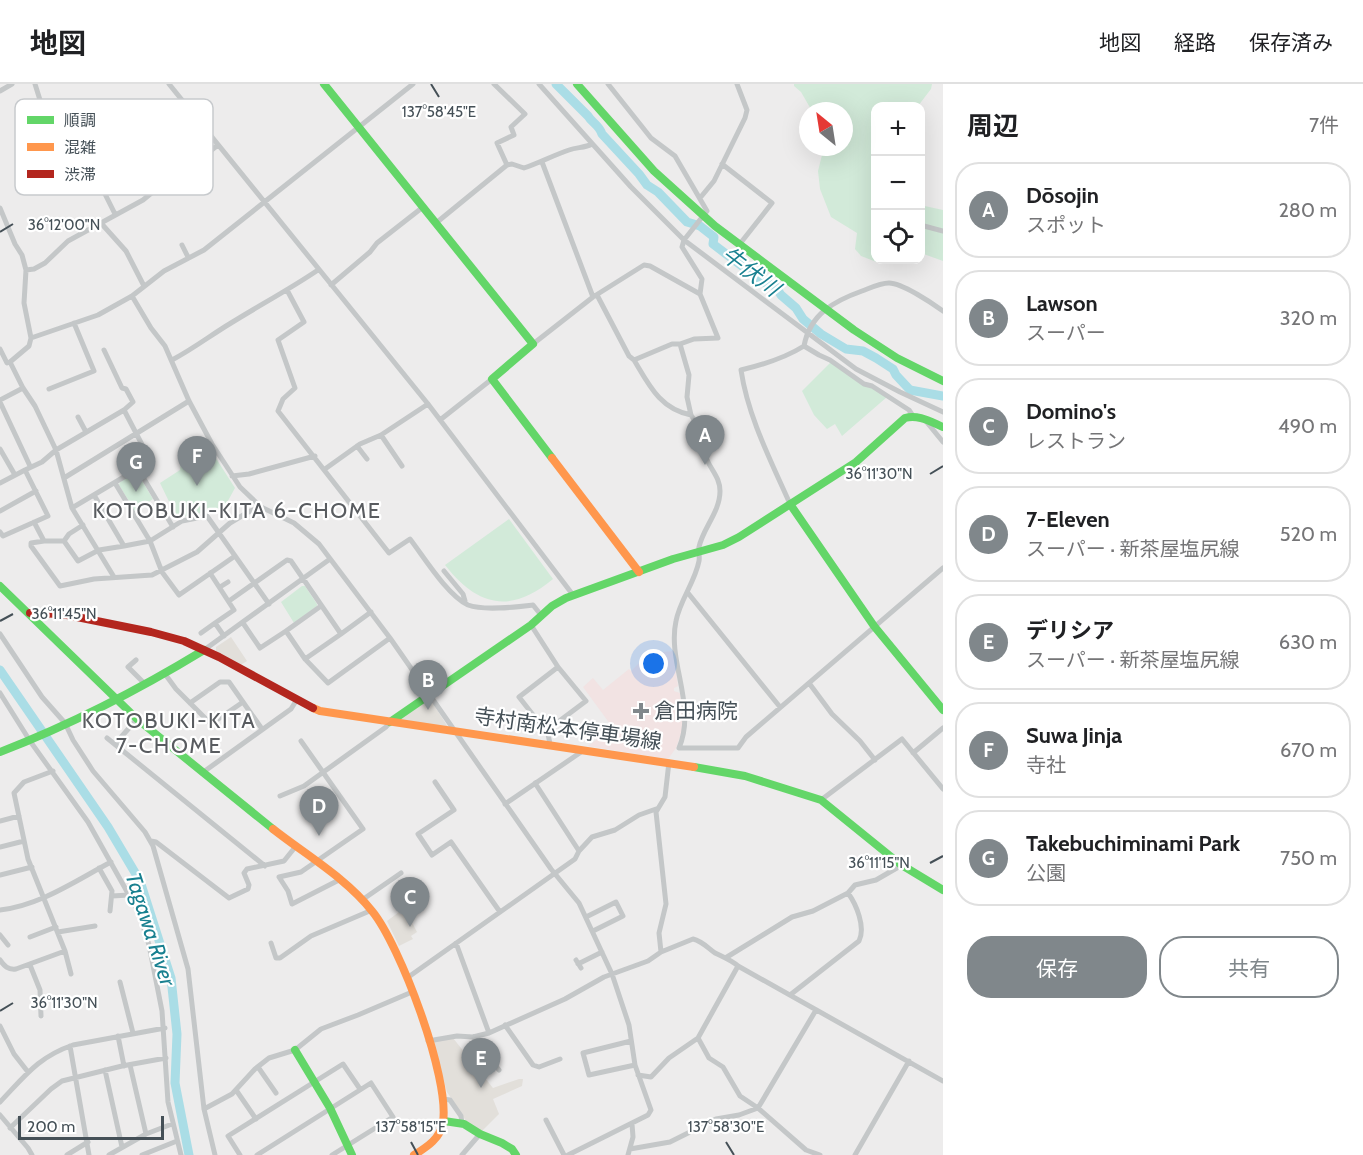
<!DOCTYPE html>
<html lang="ja">
<head>
<meta charset="utf-8">
<style>
  body { margin:0; font-family:Cabin,"Noto Sans JP",sans-serif; background:#f2f2f2; color:#202124 }
  .controls { position:absolute; right:18px; top:18px; display:grid; overflow:hidden; border-radius:12px; box-shadow:0 6px 24px #0002 }
  .controls button { width:54px; height:54px; display:grid; place-items:center; padding:0; border:0; border-bottom:2px solid #e0e0e0; background:#fff; color:#202124; font:30px sans-serif }
  .compass { position:absolute; left:799px; top:18px; width:54px; height:54px; border-radius:50%; background:#fff; box-shadow:0 6px 24px #0002; rotate:330deg }
  .scale { position:absolute; left:18px; bottom:15px; width:146px; box-sizing:border-box; padding-left:6px; border:3px solid #455057; border-top:0; font-size:16px; line-height:21px; white-space:nowrap; color:#455057; -webkit-text-stroke:4px #fff; paint-order:stroke }
  .you { position:absolute; left:654px; top:580px; width:21px; height:21px; margin:-15px; border:4px solid #fff; border-radius:50%; background:#1a73e8; box-shadow:0 0 0 9px #1a73e833 }
  .badge { display:grid; place-items:center; width:39px; height:39px; border-radius:50%; background:#80878b; color:#fff; font-size:20px; font-weight:700 }
  .pin { position:absolute; translate:-50% -50px; filter:drop-shadow(0 2px 3px #0008) }
  .pin::after { content:''; position:absolute; top:32px; width:21px; height:18px; background:inherit; clip-path:polygon(0 0,100% 0,50% 100%) }
  .list { margin:0; padding:0; list-style:none }
  h2 { display:flex; justify-content:space-between; align-items:center; height:78px; margin:0; padding:0 24px; font-size:26px }
  h2 small { font-size:20px; font-weight:400; color:#757577 }
  .list li { display:grid; grid-template-columns:39px 1fr auto; gap:18px; align-items:center; box-sizing:border-box; height:96px; margin:0 12px 12px; padding:0 12px; border:2px solid #e0e0e0; border-radius:24px }
  .list b { display:block; font-size:22px; white-space:nowrap }
  .list p { margin:0; font-size:20px; white-space:nowrap; color:#757577 }
  .list em { font-size:20px; font-style:normal; color:#757577 }
  .actions { display:flex; gap:12px; padding:18px 24px }
  .actions a { flex:1; padding:14px 0; border:2px solid #80878b; border-radius:24px; text-align:center; font-size:21px; color:#80878b }
  .actions .main { background:#80878b; color:#fff }
  .icon { flex:none; width:33px; height:33px; fill:none; stroke:currentColor; stroke-width:2; stroke-linecap:round; stroke-linejoin:round }
  .map { position:relative; flex:none; width:943px; height:1071px; overflow:hidden }
  header { display:flex; align-items:center; gap:36px; box-sizing:border-box; height:84px; padding:0 30px; background:#fff; border-bottom:2px solid #e0e0e0 }
  header strong { font-size:28px }
  nav { display:flex; gap:33px; margin-inline-start:auto; font-size:21px }
  main { display:flex }
  aside { flex:1; background:#fff }
  .map>svg:first-child { display:block }
</style>
</head>
<body>
<header>
<strong>地図</strong>
<nav><a>地図</a><a>経路</a><a>保存済み</a></nav>
</header>
<main>
<div class="map">
<svg width="943" height="1071" viewBox="0 0 943 1071">
  <rect width="100%" height="100%" fill="#edecec"/>
  <path fill="#e2dfda" d="M231,553L247,577L239,582L216,567V563Z
    M430,615L448,643L402,637L400,635Z
    M406,827L417,848L411,852L413,855L399,862L387,837L399,828L401,830Z
    M453,954L493,1004L519,995H523L522,1002L493,1015L499,1030L482,1047L468,1040L447,1008L433,957Z"/>
  <path fill="#f2e3e3" d="M673,567L678,602L674,604V607L680,609L683,644L676,664L668,675L588,662L613,644L583,603L593,594L603,606L629,585L631,587L649,569L655,575L663,568Z"/>
  <path fill="#d2ead9" d="M794,0H932L931,5L918,22H876V176H886L879,179L861,172L855,165L857,149L831,133L820,105L818,87L824,63H844V27H812L801,8L794,2Z
    M920,121L943,126V177L921,169Z
    M831,278L887,313L842,352L835,340L827,345L814,331L802,307Z
    M210,365L235,404L224,424L177,434L160,399L180,386L181,378Z
    M134,389L138,390L153,415L135,427L119,401L120,398Z
    M509,435L553,495C511,530 478,523 445,481Z
    M302,502H305L317,520V522L294,539L281,518Z"/>
  <g fill="none" stroke-linecap="round" stroke-linejoin="round">
    <path stroke="#aadde6" stroke-width="9" d="M556,0L588,32C592,39 599,41 602,50L639,90L647,101L658,108L687,138L700,142L714,153L713,160L763,198L775,202L781,211L796,224L803,235L821,250L846,265L863,267L876,274L893,285L896,291L910,306L943,312
      M0,586L108,743L140,797L171,894L177,950L175,999L189,1071"/>
    <path stroke="#c4c7c8" stroke-width="5" d="M35,0L40,16L33,19L105,110L115,130
      M169,0L428,320L573,511
      M494,0L525,30L511,43L514,51L497,59L507,81
      M539,0L631,103L684,156L856,285L900,308L943,328
      M608,0L651,54L675,72L707,127L684,156L682,163L702,195L700,210L718,254L694,255L680,260H672L634,276
      M0,7L12,0
      M542,78L593,213
      M722,80L772,119L739,161
      M700,114L714,97L745,34L747,26L737,0
      M0,124L15,160L22,171L26,186L24,219L31,254L29,262L10,278
      M100,138L126,167L144,202
      M436,139L507,81L512,80L524,84C539,79 554,71 569,66C577,63 585,64 592,60
      M924,142L943,147
      M182,161L188,173
      M26,186L34,185L45,179L68,157L143,116L171,93L194,80L218,61
      M331,201L370,168L377,159L423,123
      M287,206L304,238L278,256L295,304L283,315L278,327L389,469L410,455C424,473 447,511 468,521C484,527 516,523 533,521L541,531
      M597,211L629,272L634,276C649,301 660,325 691,331C702,345 700,363 708,378C713,388 720,395 720,407C720,428 703,444 699,463C698,468 700,472 699,477C695,498 680,516 676,537C667,578 697,621 679,664H738L746,653L943,484
      M132,212L151,244L165,262L189,317L212,360L240,403L261,423L294,439L319,460L390,554L551,785L579,819L612,890L629,941L635,981L651,1026L648,1031L568,1071
      M31,254L98,231L132,212L164,187L204,166L413,0
      M533,260L593,213L644,181L650,182L700,210
      M680,260L689,291L687,313L691,331
      M804,262L819,271L830,276L864,300L872,302L909,326L913,332
      M0,265L7,279L10,278L23,304L35,322L56,366L72,424L114,493
      M172,276C193,265 211,251 231,239C260,221 290,205 318,186
      M49,305L94,287L74,239
      M0,316L23,304
      M0,318L30,382
      M78,333L86,348
      M440,336L492,295
      M925,336L943,358
      M381,351L402,382
      M357,362L367,375
      M0,365L15,391
      M138,385L173,443
      M325,385L360,360L381,351L428,320
      M232,392L249,390L315,372
      M64,394L189,317
      M0,399L25,386
      M115,399L150,457L162,488L179,511L235,472
      M94,411L124,462L150,457L182,437L207,432L269,520
      M790,420C771,377 748,333 741,286C762,281 785,274 804,262C810,230 834,217 862,207C870,204 880,199 889,199C902,199 932,219 943,227
      M72,424L149,378V374L124,326
      M0,427L36,407
      M34,438L44,457H64L78,477L99,466L124,462
      M0,448L3,452L48,432L25,386L42,378L56,366L124,326L133,318L126,305L122,304L104,266
      M44,457L31,459V462L60,502L94,495L152,491L197,468L230,439L250,427L261,423
      M64,457L69,450L83,441
      M444,487L463,510L465,517
      M210,489L234,526L215,539L224,552
      M220,503L228,498
      M688,509L780,623
      M229,517L287,476L291,477L341,550L305,575
      M243,539L260,564L286,547L305,575L328,599L390,554
      M531,541L558,583L586,617L546,647
      M286,547L321,522
      M201,549L215,539
      M0,550L42,613L65,639L73,656L93,687L145,748L153,762L188,885L204,1025L215,1071
      M341,550L371,528
      M204,566L330,475
      M136,576L128,583L145,600
      M165,590L176,605L211,640L243,618L262,645
      M809,599L832,630L860,657L875,676
      M0,609L30,657L88,738L139,829L149,861L162,927L168,1018L181,1071
      M190,619L220,598H229L243,618
      M107,654L265,782
      M301,657L363,745L301,788L279,793L288,807L292,820L339,796
      M115,660L137,635
      M550,660L548,650L519,613L558,583
      M913,669L943,644
      M53,687L24,698L14,709L28,775L65,867L71,890
      M202,689L291,625L296,617
      M435,698L454,726L418,750L432,771L451,758L500,828
      M535,699L579,767
      M280,712L304,702L386,643L390,638
      M821,716L902,655L943,705
      M505,720L584,666
      M0,737L19,732
      M151,757L156,758L229,814L248,805L249,801L244,789L247,785L284,777L296,762
      M0,763L24,757
      M99,784L112,807L110,827
      M0,791L32,783
      M848,809L855,801L876,796L902,781
      M112,812L129,811
      M362,816L401,789
      M0,826C41,821 75,797 111,778
      M586,833L616,818L623,832L593,847
      M58,848L95,842
      M0,851L8,861
      M30,853L56,843
      M271,859L276,874H280L311,852L372,826
      M456,859L489,949
      M661,868L659,849L666,820L656,728L665,713L669,678
      M727,873L792,833L813,827L848,809C856,820 866,843 859,857L790,911
      M0,876C4,882 8,886 16,885L65,867
      M576,876L581,884
      M578,880L602,868
      M30,881L40,906L41,932
      M407,894L575,775L579,767L592,753L615,746L639,731L656,725
      M120,898L133,949
      M505,941L533,981L539,983L560,975
      M0,942L14,970L28,988
      M118,952L124,982
      M473,953L499,986
      M698,954L709,974L723,983L740,1012L758,1024L806,1066L820,1071
      M428,957L457,952L473,953L489,949L565,915L604,893L648,877L661,868L693,855C702,857 708,864 715,869C723,873 731,876 738,882L943,997
      M631,957L583,969L589,991L635,981
      M70,962L89,1071
      M130,981L146,1050
      M258,983L276,1009
      M105,986L122,1063
      M638,991L651,993L669,974L698,954L738,882
      M236,1006L256,1035
      M443,1015L450,1016L461,1032L462,1039
      M0,1018C25,992 38,973 73,961L165,944
      M204,1025L232,1010L255,985L269,974L295,966L321,945L358,931L412,908
      M0,1031L28,1064L32,1071
      M546,1036L564,1071
      M10,1044L51,1005L62,997L122,982L166,974
      M630,1065L670,1058L716,1035L739,1031L758,1024L816,926
      M67,1071L88,1058
      M109,1071L146,1050L172,1040
      M142,1071L177,1057
      M240,1071L228,1052L343,980L360,1005
      M257,1071L371,999L393,1033L332,1071
      M462,1071L480,1050
      M628,1071L633,1053L632,1040
      M855,1071L909,977"/>
    <path stroke="#63d668" stroke-width="8" d="M324,0L533,260L492,295L552,374
      M577,0L654,87L715,142L854,246L897,274L943,297
      M790,420L874,542L943,626
      M0,502L137,635L273,745
      M390,638L531,541L552,522L566,514L673,475L723,461L739,453L856,378L905,334C918,330 931,338 943,343
      M0,668C70,641 140,605 204,566
      M694,683L745,692L821,716L900,780L943,806
      M295,966L330,1024L352,1071
      M444,1037L464,1040L480,1050L502,1059L512,1065L516,1071"/>
    <path stroke="#ff974d" stroke-width="8" d="M552,374L639,488
      M313,624L320,627L694,683
      M273,745C306,771 346,794 372,827C400,861 450,994 443,1038C441,1054 427,1063 414,1071"/>
    <path stroke="#b3261e" stroke-width="8" d="M30,529L62,530L151,548L184,557L219,573L313,624"/>
  </g>
  <path fill="none" stroke="#455057" stroke-width="2" d="M431,0L439,13M0,148L13,140M930,390L943,382M0,537L13,530M930,779L943,772M0,927L13,919M411,1058L418,1071M726,1058L734,1071"/>
  <path fill="#80878b" stroke="#fff" stroke-width="2" d="M638 618h6v6h6v6h-6v6h-6v-6h-6v-6h6z"/>
  <g text-anchor="middle" stroke-width="4.5" stroke-linejoin="round" paint-order="stroke">
    <g font-size="21" fill="#455057" stroke="#fff" text-anchor="start">
      <text x="654" y="634">倉田病院</text>
    </g>
    <g font-size="21" fill="#455057" stroke="#fff">
      <text transform="translate(568 645) rotate(8)" y="7">寺村南松本停車場線</text>
    </g>
    <g font-size="22" font-style="italic" fill="#188090" stroke="#fff">
      <text transform="translate(751 187) rotate(37)" y="8">牛伏川</text>
      <text transform="translate(151 845) rotate(72)" y="8">Tagawa River</text>
    </g>
    <g font-size="22" letter-spacing="1.5" fill="#595c60" stroke="#fff">
      <text x="237" y="434">KOTOBUKI-KITA 6-CHOME</text>
      <text x="169" y="644">KOTOBUKI-KITA<tspan x="169" dy="25">7-CHOME</tspan></text>
    </g>
  </g>
  <rect x="15" y="15" width="198" height="96" rx="9" fill="#fff" stroke="#c7cacd" stroke-width="1.5"/>
  <rect x="27" y="32" width="27" height="8" fill="#63d668"/>
  <rect x="27" y="59" width="27" height="8" fill="#ff974d"/>
  <rect x="27" y="86" width="27" height="8" fill="#b3261e"/>
  <g font-size="16" fill="#455057">
    <text x="64" y="42">順調</text>
    <text x="64" y="69">混雑</text>
    <text x="64" y="96">渋滞</text>
  </g>
  <g font-size="15" text-anchor="middle" fill="#455057" stroke="#fff" stroke-width="4.5" stroke-linejoin="round" paint-order="stroke">
    <text x="439" y="33">137°58'45"E</text>
    <text x="64" y="146">36°12'00"N</text>
    <text x="879" y="395">36°11'30"N</text>
    <text x="64" y="535">36°11'45"N</text>
    <text x="879" y="784">36°11'15"N</text>
    <text x="64" y="924">36°11'30"N</text>
    <text x="411" y="1048">137°58'15"E</text>
    <text x="726" y="1048">137°58'30"E</text>
  </g>
</svg>
<div class="controls">
<button>+</button>
<button>−</button>
<button><svg class="icon" aria-label="locate" viewBox="0 0 24 24"><circle cx="12" cy="12" r="6"/><path d="M12 2v4M12 18v4M2 12h4M18 12h4"/></svg></button>
</div>
<svg class="compass" viewBox="-18 -18 36 36"><path d="M0-13l5 13h-10z" fill="#e53935"/><path d="M0 13l5-13h-10z" fill="#757577"/></svg>
<div class="scale">200 m</div>
<div class="you"></div>
<div class="pin badge" style="left:705px;top:381px">A</div>
<div class="pin badge" style="left:428px;top:626px">B</div>
<div class="pin badge" style="left:410px;top:843px">C</div>
<div class="pin badge" style="left:319px;top:752px">D</div>
<div class="pin badge" style="left:481px;top:1004px">E</div>
<div class="pin badge" style="left:197px;top:402px">F</div>
<div class="pin badge" style="left:136px;top:408px">G</div>
</div>
<aside>
<h2>周辺<small>7件</small></h2>
<ul class="list">
<li><span class="badge">A</span><div><b>Dōsojin</b><p>スポット</p></div><em>280 m</em></li>
<li><span class="badge">B</span><div><b>Lawson</b><p>スーパー</p></div><em>320 m</em></li>
<li><span class="badge">C</span><div><b>Domino's</b><p>レストラン</p></div><em>490 m</em></li>
<li><span class="badge">D</span><div><b>7-Eleven</b><p>スーパー · 新茶屋塩尻線</p></div><em>520 m</em></li>
<li><span class="badge">E</span><div><b>デリシア</b><p>スーパー · 新茶屋塩尻線</p></div><em>630 m</em></li>
<li><span class="badge">F</span><div><b>Suwa Jinja</b><p>寺社</p></div><em>670 m</em></li>
<li><span class="badge">G</span><div><b>Takebuchiminami Park</b><p>公園</p></div><em>750 m</em></li>
</ul>
<div class="actions"><a class="main">保存</a><a>共有</a></div>
</aside>
</main>
</body>
</html>
